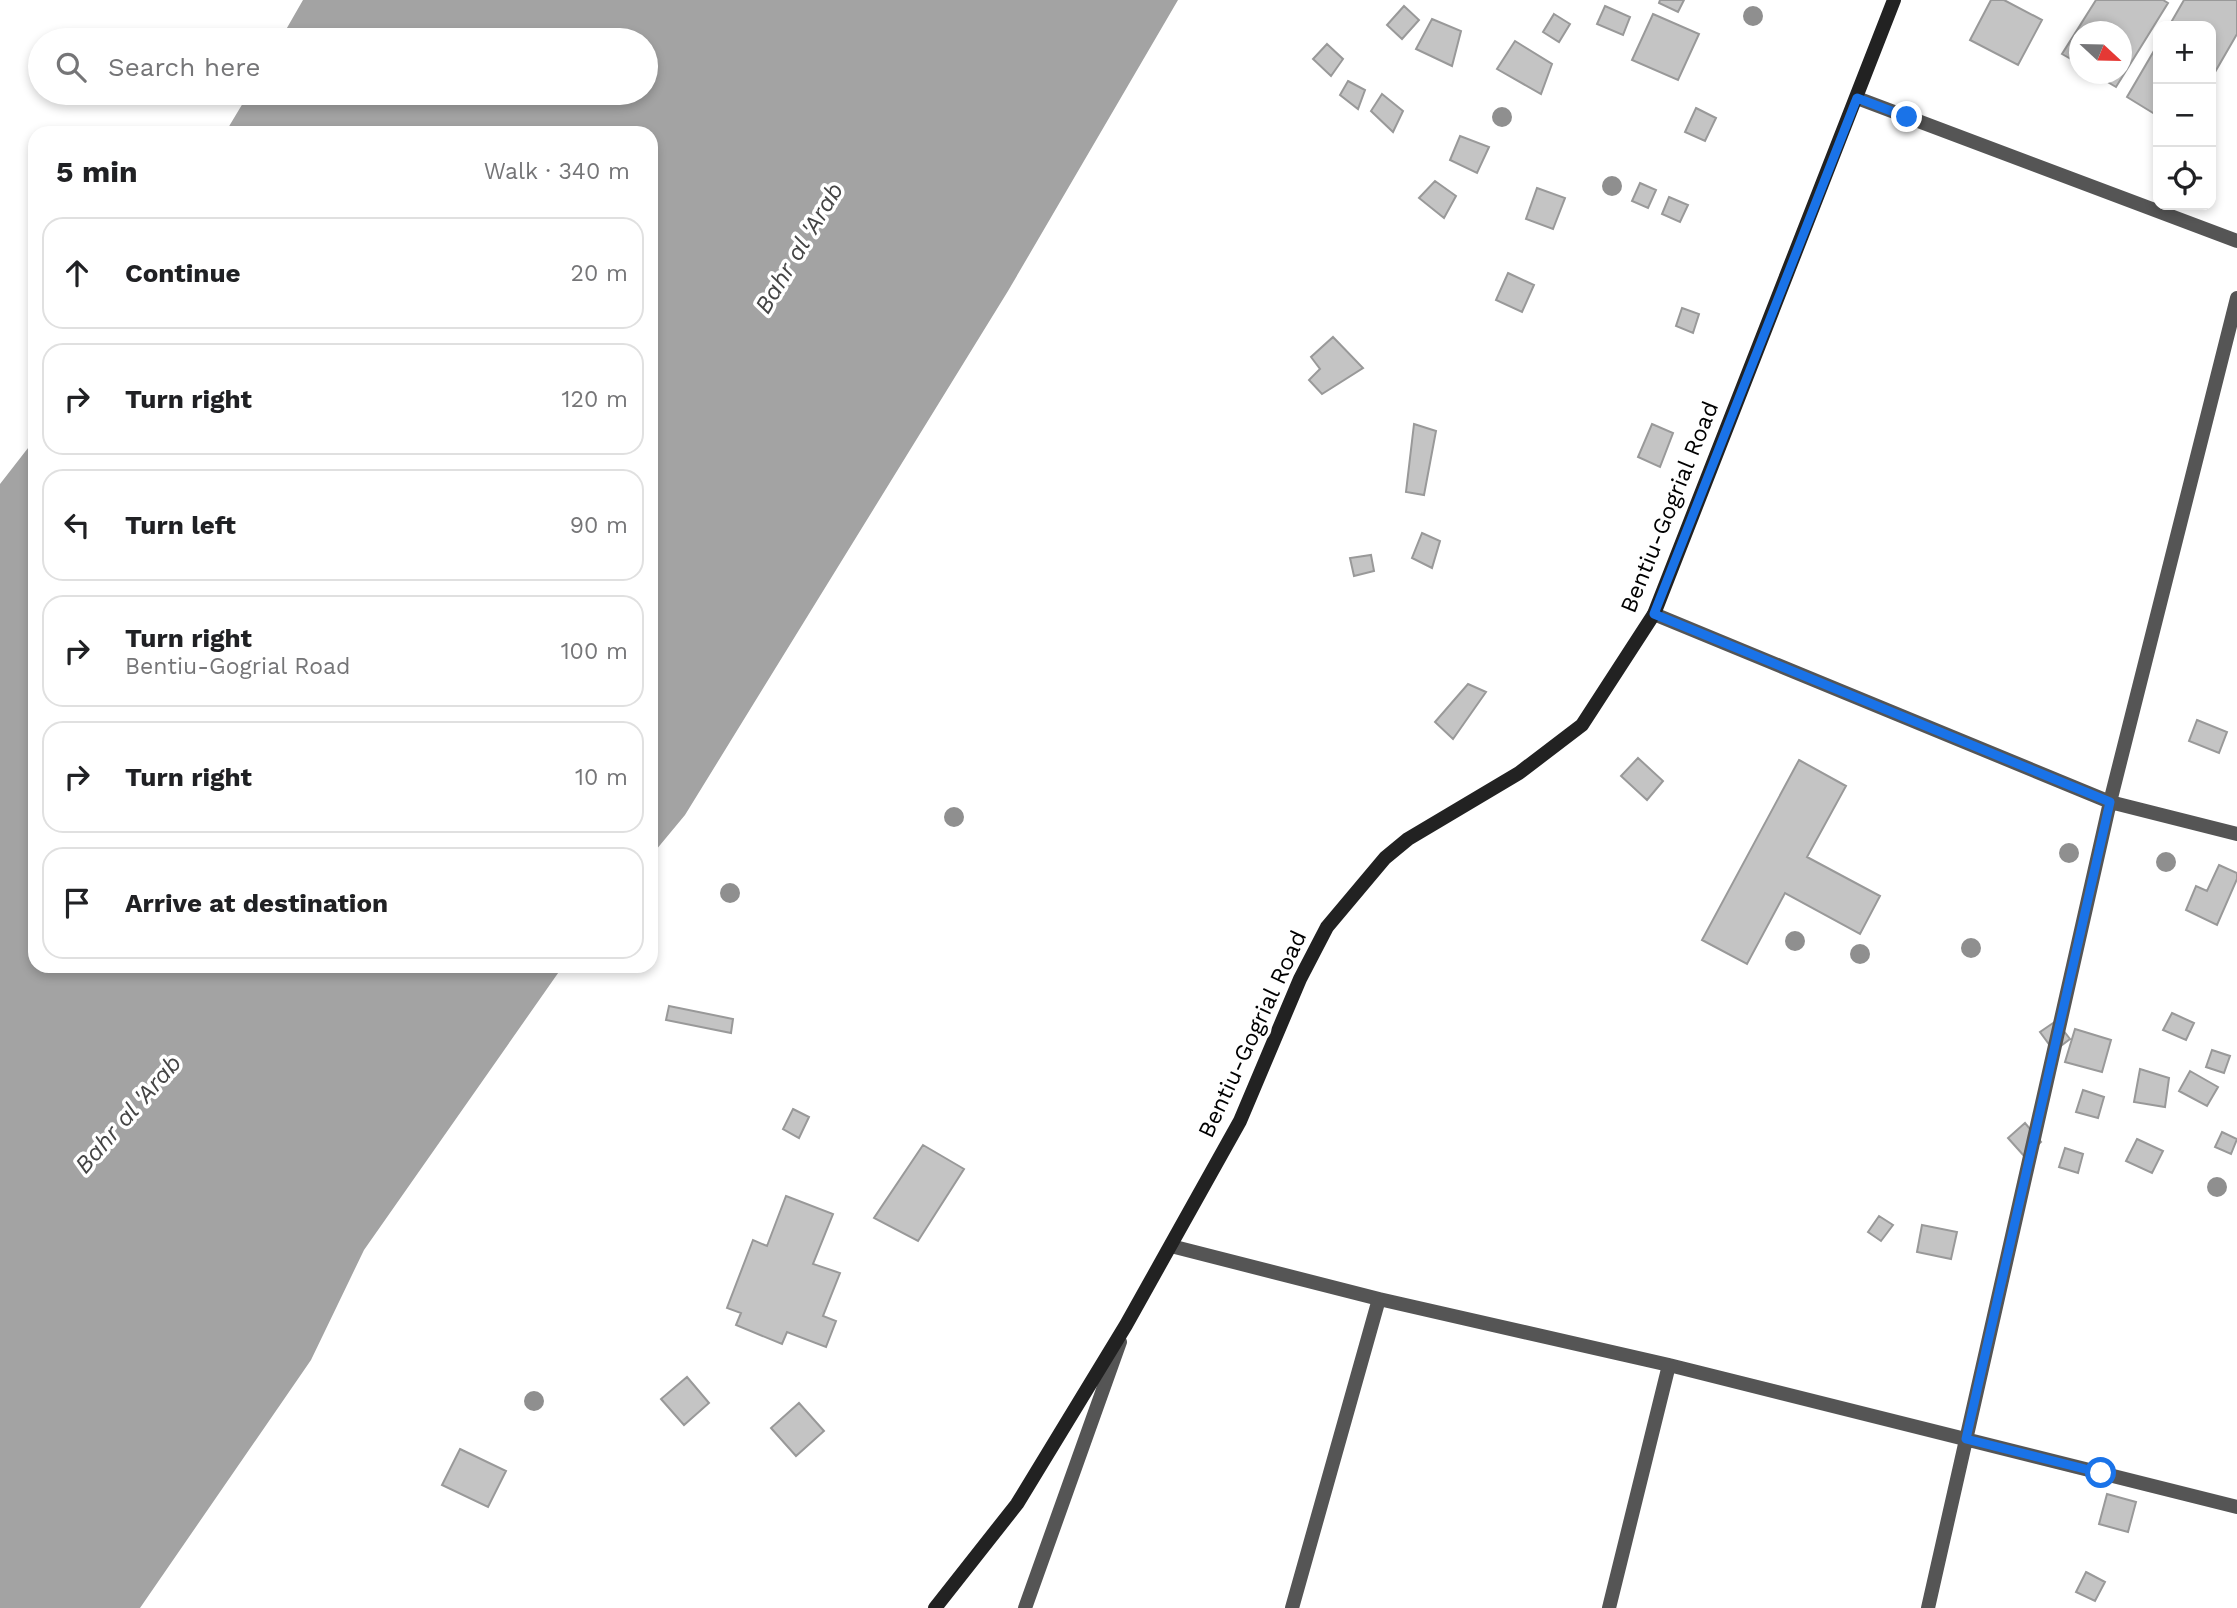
<!DOCTYPE html>
<html lang="en">
<head>
<meta charset="utf-8">
<style>
  body { margin:0; font-family:"Work Sans",sans-serif; background:#f2f2f2; color:#202124 }
  .controls { position:absolute; right:21px; top:21px; display:grid; overflow:hidden; border-radius:14px; box-shadow:0 4px 10px #0003 }
  .controls button { width:63px; height:63px; display:grid; place-items:center; padding:0; border:0; border-bottom:2px solid #e0e0e0; background:#fff; color:#202124; font:35px sans-serif }
  .compass { position:absolute; left:2069px; top:21px; width:63px; height:63px; border-radius:50%; background:#fff; box-shadow:0 4px 10px #0003; rotate:112deg }
  .stop { position:absolute; width:21px; height:21px; margin:-16px; border:5px solid #1a73e8; border-radius:50%; background:#fff }
  .stop.end { background:#1a73e8; border-color:#fff; box-shadow:0 2px 7px #0008 }
  .list { margin:0; padding:0; list-style:none }
  h2 { display:flex; justify-content:space-between; align-items:center; height:91px; margin:0; padding:0 28px; font-size:30px }
  h2 small { font-size:23px; font-weight:400; color:#757577 }
  .list li { display:grid; grid-template-columns:46px 1fr auto; gap:21px; align-items:center; box-sizing:border-box; height:112px; margin:0 14px 14px; padding:0 14px; border:2px solid #e0e0e0; border-radius:21px }
  .list b { display:block; font-size:26px; white-space:nowrap }
  .list p { margin:0; font-size:23px; white-space:nowrap; color:#757577 }
  .list em { font-size:23px; font-style:normal; color:#757577 }
  .icon { flex:none; width:38px; height:38px; fill:none; stroke:currentColor; stroke-width:2; stroke-linecap:round; stroke-linejoin:round }
  .map { position:relative; flex:none; width:2237px; height:1608px; overflow:hidden }
  .search { position:absolute; background:#fff; box-shadow:0 4px 10px #0003; left:28px; top:28px; width:630px; height:77px; display:flex; align-items:center; gap:18px; box-sizing:border-box; padding:0 24px; border-radius:38px; color:#757577; font-size:26px }
  .panel { position:absolute; background:#fff; box-shadow:0 4px 10px #0003; left:28px; top:126px; width:630px; height:847px; border-radius:21px }
  .map>svg:first-child { display:block }
</style>
</head>
<body>
<div class="map">
<svg width="2237" height="1608" viewBox="0 0 2237 1608">
  <rect width="100%" height="100%" fill="#fff"/>
  <path fill="#a3a3a3" d="M303,0H1178L1008,291L685,815L651,856V133H225L249,93H646V40H280Z
    M35,439V966H563L364,1250L311,1360L140,1608H0V484Z"/>
  <path fill="#c4c4c4" stroke="#999" stroke-width="2" d="M1660,0H1684L1678,12L1659,3Z
    M1991,0H2004L2042,20L2018,65L1970,40Z
    M2096,0H2163L2168,3L2116,87L2094,74H2122V32H2080V64L2062,54Z
    M2184,0H2237V34L2211,79V26H2169Z
    M1404,6L1419,20L1402,39L1387,25Z
    M1605,6L1630,17L1623,35L1597,24Z
    M1554,14L1570,24L1559,42L1543,32Z
    M1653,14L1699,34L1678,80L1632,60Z
    M1432,19L1461,31L1452,66L1416,49Z
    M1515,41L1552,64L1541,94L1497,69Z
    M1327,44L1343,59L1331,76L1313,59Z
    M2158,44V116L2127,97Z
    M1348,81L1365,90L1358,109L1340,95Z
    M1382,94L1403,111L1393,132L1371,111Z
    M1696,108L1716,118L1705,141L1685,132Z
    M1460,136L1489,147L1477,173L1450,160Z
    M1435,181L1456,196L1444,218L1419,198Z
    M1640,183L1656,190L1648,208L1632,201Z
    M1537,188L1565,198L1553,229L1526,219Z
    M1669,197L1688,205L1680,222L1662,214Z
    M1508,273L1534,285L1522,312L1496,300Z
    M1682,308L1699,314L1693,333L1676,326Z
    M1333,337L1363,368L1322,394L1309,380L1320,369L1311,357Z
    M1414,424L1436,431L1424,495L1406,492Z
    M1652,424L1673,433L1660,467L1638,457Z
    M1422,533L1440,541L1432,568L1412,558Z
    M1371,555L1374,571L1354,576L1350,558Z
    M1468,684L1486,692L1453,739L1435,722Z
    M2197,720L2227,732L2219,753L2189,741Z
    M1638,758L1663,781L1647,800L1621,776Z
    M1799,760L1846,786L1807,857L1880,896L1860,934L1785,893L1747,964L1702,940Z
    M2219,865L2237,873V879L2217,925L2186,910L2196,886L2207,891Z
    M669,1006L733,1019L731,1033L666,1020Z
    M2172,1013L2194,1023L2186,1040L2163,1030Z
    M2056,1021L2070,1039L2054,1051L2040,1032Z
    M2075,1029L2111,1040L2102,1072L2065,1062Z
    M2212,1050L2230,1056L2224,1073L2206,1067Z
    M2140,1069L2169,1078L2165,1107L2134,1102Z
    M2190,1071L2218,1087L2207,1106L2179,1091Z
    M2083,1090L2104,1097L2098,1118L2076,1112Z
    M793,1109L809,1117L799,1138L783,1129Z
    M2025,1123L2041,1142L2025,1157L2008,1138Z
    M2222,1132L2237,1139L2231,1154L2215,1147Z
    M2137,1139L2163,1151L2152,1173L2126,1161Z
    M923,1145L964,1169L918,1241L874,1218Z
    M2065,1148L2083,1154L2078,1173L2059,1167Z
    M786,1196L833,1214L813,1264L840,1273L823,1316L836,1321L826,1347L787,1332L782,1344L736,1325L741,1313L727,1308L753,1240L767,1246Z
    M1879,1216L1893,1225L1881,1241L1868,1232Z
    M1922,1225L1957,1232L1951,1259L1917,1252Z
    M687,1377L709,1403L684,1425L661,1399Z
    M799,1403L824,1431L796,1456L771,1428Z
    M460,1449L506,1471L488,1507L442,1485Z
    M2107,1494L2136,1502L2128,1532L2099,1524Z
    M2086,1572L2105,1582L2095,1601L2076,1592Z"/>
  <g fill="none" stroke-linecap="round" stroke-linejoin="round">
    <path stroke="#555" stroke-width="14" d="M1654,614L2110,802L2237,834
      M1171,1246L1379,1299
      M1025,1608L1120,1342
      M1292,1608L1379,1299L1669,1365L2237,1507
      M1609,1608L1669,1365
      M1928,1608L2110,802L2237,298"/>
    <path stroke="#555" stroke-width="14" d="M1857,98L2237,241"/>
    <path stroke="#222" stroke-width="14" d="M935,1608L1017,1504L1126,1325L1240,1121L1300,979L1327,927L1385,858L1408,839L1519,773L1582,725L1654,614L1894,0"/>
  </g>
  <g fill="#8f8f8f">
    <circle cx="1753" cy="16" r="10"/>
    <circle cx="1502" cy="117" r="10"/>
    <circle cx="1612" cy="186" r="10"/>
    <circle cx="954" cy="817" r="10"/>
    <circle cx="2069" cy="853" r="10"/>
    <circle cx="2166" cy="862" r="10"/>
    <circle cx="730" cy="893" r="10"/>
    <circle cx="1795" cy="941" r="10"/>
    <circle cx="1971" cy="948" r="10"/>
    <circle cx="1860" cy="954" r="10"/>
    <circle cx="2217" cy="1187" r="10"/>
    <circle cx="534" cy="1401" r="10"/>
  </g>
  <g fill="none" stroke-linecap="round" stroke-linejoin="round">
    <path stroke="#1a73e8" stroke-width="9" d="M1907,117L1857,98L1654,614L2110,802L1966,1439L2101,1473"/>
  </g>
  <g text-anchor="middle" stroke-width="7" stroke-linejoin="round" paint-order="stroke">
    <g font-size="23" fill="#000" stroke="#fff">
      <text transform="translate(1669 507) rotate(-68)" y="8">Bentiu-Gogrial Road</text>
      <text transform="translate(1252 1034) rotate(-65)" y="8">Bentiu-Gogrial Road</text>
    </g>
    <g font-size="24" font-style="italic" fill="#444" stroke="#fff">
      <text transform="translate(799 248) rotate(-59)" y="8">Bahr al 'Arab</text>
      <text transform="translate(128 1114) rotate(-49)" y="8">Bahr al 'Arab</text>
    </g>
  </g>
</svg>
<div class="controls">
<button>+</button>
<button>−</button>
<button><svg class="icon" aria-label="locate" viewBox="0 0 24 24"><circle cx="12" cy="12" r="6"/><path d="M12 2v4M12 18v4M2 12h4M18 12h4"/></svg></button>
</div>
<svg class="compass" viewBox="-18 -18 36 36"><path d="M0-13l5 13h-10z" fill="#e53935"/><path d="M0 13l5-13h-10z" fill="#757577"/></svg>
<div class="stop" style="left:2101px;top:1473px"></div>
<div class="stop end" style="left:1907px;top:117px"></div>
<div class="search"><svg class="icon" aria-label="search" viewBox="0 0 24 24"><circle cx="10" cy="10" r="6"/><path d="M15 15l6 6"/></svg>Search here</div>
<section class="panel">
<h2>5 min<small>Walk · 340 m</small></h2>
<ul class="list">
<li><svg class="icon" aria-label="ahead" viewBox="0 0 24 24"><path d="M12 20V5M6 11l6-6 6 6"/></svg><div><b>Continue</b></div><em>20 m</em></li>
<li><svg class="icon" aria-label="right" viewBox="0 0 24 24"><path d="M7 20v-9h11M14 6l5 5-5 5"/></svg><div><b>Turn right</b></div><em>120 m</em></li>
<li><svg class="icon" aria-label="left" viewBox="0 0 24 24"><path d="M17 20v-9H6M10 6l-5 5 5 5"/></svg><div><b>Turn left</b></div><em>90 m</em></li>
<li><svg class="icon" aria-label="right" viewBox="0 0 24 24"><path d="M7 20v-9h11M14 6l5 5-5 5"/></svg><div><b>Turn right</b><p>Bentiu-Gogrial Road</p></div><em>100 m</em></li>
<li><svg class="icon" aria-label="right" viewBox="0 0 24 24"><path d="M7 20v-9h11M14 6l5 5-5 5"/></svg><div><b>Turn right</b></div><em>10 m</em></li>
<li><svg class="icon" aria-label="arrive" viewBox="0 0 24 24"><path d="M6 21V4h12l-3 4 3 4H6"/></svg><div><b>Arrive at destination</b></div></li>
</ul>
</section>
</div>
</body>
</html>
